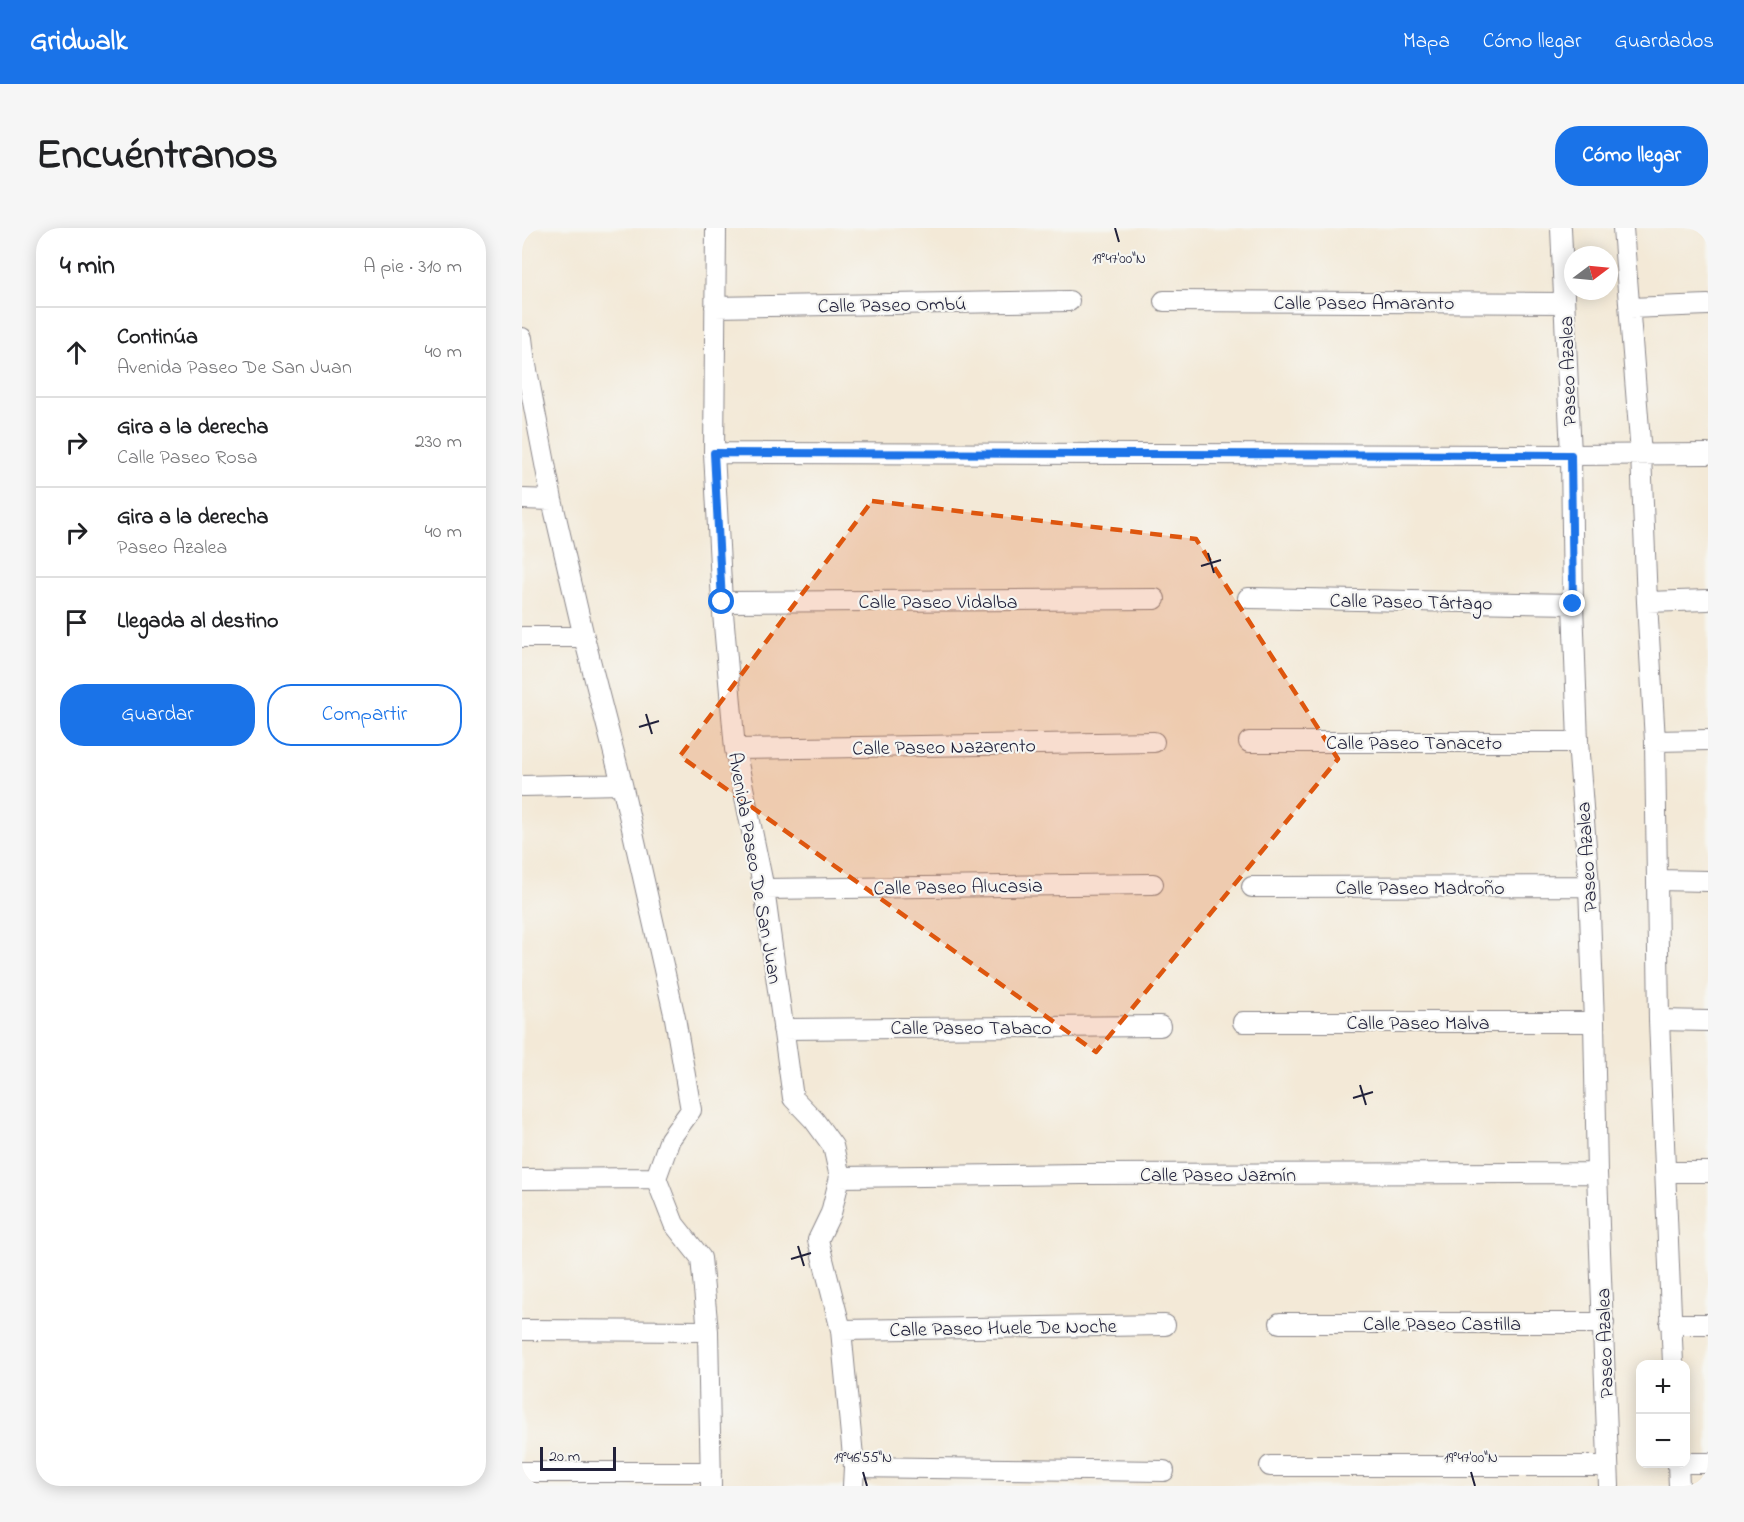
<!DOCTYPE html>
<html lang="es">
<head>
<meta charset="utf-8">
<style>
  body { margin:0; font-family:"Indie Flower",sans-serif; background:#f6f6f6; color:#202124 }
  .controls { position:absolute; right:18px; bottom:18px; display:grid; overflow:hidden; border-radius:12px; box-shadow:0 3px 15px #0003 }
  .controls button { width:54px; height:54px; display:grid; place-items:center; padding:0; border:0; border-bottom:2px solid #e0e0e0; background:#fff; color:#202124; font:30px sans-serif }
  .compass { position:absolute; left:1042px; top:18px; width:54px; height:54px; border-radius:50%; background:#fff; box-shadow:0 3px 15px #0003; rotate:74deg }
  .scale { position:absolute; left:18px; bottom:15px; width:76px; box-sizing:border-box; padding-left:6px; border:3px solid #22223b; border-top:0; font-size:16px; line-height:21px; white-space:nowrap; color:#22223b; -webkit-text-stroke:4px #f6f6f2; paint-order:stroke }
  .stop { position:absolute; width:18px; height:18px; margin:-14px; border:4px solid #1a73e8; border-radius:50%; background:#fff }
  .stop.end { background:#1a73e8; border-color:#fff; box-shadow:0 2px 6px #0008 }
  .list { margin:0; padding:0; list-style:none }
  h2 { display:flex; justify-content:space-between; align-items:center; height:78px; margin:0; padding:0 24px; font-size:26px }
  h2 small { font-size:20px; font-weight:400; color:#757577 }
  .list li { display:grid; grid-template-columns:39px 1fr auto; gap:18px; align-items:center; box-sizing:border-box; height:90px; padding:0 24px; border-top:2px solid #e0e0e0 }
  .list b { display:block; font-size:22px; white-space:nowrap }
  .list p { margin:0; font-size:20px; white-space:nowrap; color:#757577 }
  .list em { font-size:20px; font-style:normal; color:#757577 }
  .actions { display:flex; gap:12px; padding:18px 24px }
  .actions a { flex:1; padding:14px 0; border:2px solid #1a73e8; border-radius:24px; text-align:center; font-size:21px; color:#1a73e8 }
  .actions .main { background:#1a73e8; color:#fff }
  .icon { flex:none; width:33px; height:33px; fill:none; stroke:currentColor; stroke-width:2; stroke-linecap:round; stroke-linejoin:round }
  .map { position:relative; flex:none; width:1186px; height:1258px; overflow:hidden; border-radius:24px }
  header { display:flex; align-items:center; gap:36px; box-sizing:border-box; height:84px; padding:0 30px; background:#1a73e8; color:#fff }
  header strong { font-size:28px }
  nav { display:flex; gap:33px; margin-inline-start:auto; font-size:21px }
  .intro { display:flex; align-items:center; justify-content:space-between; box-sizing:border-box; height:144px; padding:0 36px }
  h1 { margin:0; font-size:42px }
  .button { padding:15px 27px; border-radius:24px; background:#1a73e8; color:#fff; font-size:21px; font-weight:700 }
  main { display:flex; gap:36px; padding:0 36px }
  aside { flex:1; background:#fff; border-radius:24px; box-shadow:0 3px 15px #0003 }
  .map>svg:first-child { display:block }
</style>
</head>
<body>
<header>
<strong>Gridwalk</strong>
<nav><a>Mapa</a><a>Cómo llegar</a><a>Guardados</a></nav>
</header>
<div class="intro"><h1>Encuéntranos</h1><a class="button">Cómo llegar</a></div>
<main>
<aside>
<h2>4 min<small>A pie · 310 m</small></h2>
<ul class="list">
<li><svg class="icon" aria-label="ahead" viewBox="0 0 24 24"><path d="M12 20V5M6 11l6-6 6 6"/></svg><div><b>Continúa</b><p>Avenida Paseo De San Juan</p></div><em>40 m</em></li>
<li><svg class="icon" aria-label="right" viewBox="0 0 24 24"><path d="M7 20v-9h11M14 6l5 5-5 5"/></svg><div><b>Gira a la derecha</b><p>Calle Paseo Rosa</p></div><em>230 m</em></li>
<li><svg class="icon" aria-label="right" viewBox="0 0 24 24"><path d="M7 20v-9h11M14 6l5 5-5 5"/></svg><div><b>Gira a la derecha</b><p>Paseo Azalea</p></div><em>40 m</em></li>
<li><svg class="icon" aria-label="arrive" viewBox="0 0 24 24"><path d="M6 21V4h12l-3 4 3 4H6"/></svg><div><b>Llegada al destino</b></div></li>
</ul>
<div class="actions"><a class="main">Guardar</a><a>Compartir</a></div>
</aside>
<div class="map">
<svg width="1186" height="1258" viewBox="0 0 1186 1258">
  <rect width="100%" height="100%" fill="#f6f6f2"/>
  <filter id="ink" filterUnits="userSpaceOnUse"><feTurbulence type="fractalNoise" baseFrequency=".0167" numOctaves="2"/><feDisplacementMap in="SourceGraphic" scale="12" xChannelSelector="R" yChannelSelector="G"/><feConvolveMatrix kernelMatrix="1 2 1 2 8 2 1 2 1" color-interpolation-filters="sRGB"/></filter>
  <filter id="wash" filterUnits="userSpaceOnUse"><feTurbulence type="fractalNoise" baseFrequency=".008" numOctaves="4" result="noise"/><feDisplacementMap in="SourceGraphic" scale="24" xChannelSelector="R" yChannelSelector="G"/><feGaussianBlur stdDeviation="1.35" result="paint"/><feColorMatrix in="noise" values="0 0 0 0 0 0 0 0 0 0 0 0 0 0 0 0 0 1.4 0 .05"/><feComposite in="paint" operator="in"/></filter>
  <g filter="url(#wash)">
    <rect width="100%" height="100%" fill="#f3e9d7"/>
  </g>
  <g filter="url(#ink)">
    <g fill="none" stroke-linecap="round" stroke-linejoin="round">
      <g stroke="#8a8689" stroke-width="22">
        <path id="minor" d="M194,0L192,225L200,374L213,521L242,661L271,870L292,892L311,918L318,949L309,985L296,1012L319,1102L332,1239L331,1258
          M1039,0L1049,227L1051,376L1056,514L1067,658L1072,794L1075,945L1087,1258
          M1101,0L1119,226L1125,374L1133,513L1137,792L1151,1136
          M642,73L1042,75
          M193,79L547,73
          M1108,80L1186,77
          M0,110L2,127L30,272L62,409L100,556L153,790L169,882L148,911L134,950L152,996L179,1030L186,1103L189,1258
          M192,225L1049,227L1186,226
          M0,271L30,272
          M726,370L1051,376
          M200,374L633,371
          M1125,374L1186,372
          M0,409H62
          M1133,513L1186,512
          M727,514H1056
          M213,521L632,514
          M0,558L100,556
          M1136,652L1186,653
          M730,659L1067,658
          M242,661L631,656
          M1137,792L1186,793
          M721,794H1072
          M261,801L638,798
          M1144,944H1186
          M318,949L560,946L1075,945
          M0,951L134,950
          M758,1095H1082
          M1148,1096H1186
          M0,1102L186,1103
          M319,1102L643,1097
          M1164,1235H1186
          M1156,1236L1157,1258
          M748,1238H1086
          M332,1239L642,1243
          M0,1244H189"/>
      </g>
      <use href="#minor" stroke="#fff" stroke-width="20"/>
    </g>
  </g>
  <g fill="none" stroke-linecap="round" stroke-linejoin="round" filter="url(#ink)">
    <path stroke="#1a73e8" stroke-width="8" d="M200,374L192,225L1049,227L1051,376"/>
  </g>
  <path fill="#de560e" fill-opacity="0.2" stroke="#de560e" stroke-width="4.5" stroke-dasharray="12 8" stroke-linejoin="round" d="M350,273L674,311L816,531L574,824L158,528Z"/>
  <path fill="none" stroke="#22223b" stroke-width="2" d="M593,0L597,14M686,325L692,345M679,338L699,332M124,486L130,506M117,499L137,493M838,857L844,877M831,870L851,864M276,1018L282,1038M269,1031L289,1025M341,1244L345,1258M949,1244L953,1258"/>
  <g text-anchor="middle" stroke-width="4.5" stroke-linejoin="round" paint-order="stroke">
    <g font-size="20" fill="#22223b" stroke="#f6f6f2">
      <text x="842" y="81">Calle Paseo Amaranto</text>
      <text transform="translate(370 76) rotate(-1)" y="7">Calle Paseo Ombú</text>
      <text transform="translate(1045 143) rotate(-92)" y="7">Paseo Azalea</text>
      <text x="416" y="380">Calle Paseo Vidalba</text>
      <text transform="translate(889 373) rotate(1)" y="7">Calle Paseo Tártago</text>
      <text x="892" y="521">Calle Paseo Tanaceto</text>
      <text transform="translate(422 518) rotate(-1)" y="7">Calle Paseo Nazarento</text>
      <text transform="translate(1064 629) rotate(-94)" y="7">Paseo Azalea</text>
      <text transform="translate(234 640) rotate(80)" y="7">Avenida Paseo De San Juan</text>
      <text transform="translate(436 658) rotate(-1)" y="7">Calle Paseo Alucasia</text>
      <text x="898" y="666">Calle Paseo Madroño</text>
      <text x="896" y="801">Calle Paseo Malva</text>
      <text x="449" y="806">Calle Paseo Tabaco</text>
      <text x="696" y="953">Calle Paseo Jazmín</text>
      <text x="920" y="1102">Calle Paseo Castilla</text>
      <text transform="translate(481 1099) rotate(-1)" y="7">Calle Paseo Huele De Noche</text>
      <text transform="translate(1082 1115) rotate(-92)" y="7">Paseo Azalea</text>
    </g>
  </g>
  <g font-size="15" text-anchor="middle" fill="#22223b" stroke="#f6f6f2" stroke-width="4.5" stroke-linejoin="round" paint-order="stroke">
    <text x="597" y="35">19°47'00"N</text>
    <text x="341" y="1234">19°46'55"N</text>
    <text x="949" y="1234">19°47'00"N</text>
  </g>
</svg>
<div class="controls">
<button>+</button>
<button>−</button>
</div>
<svg class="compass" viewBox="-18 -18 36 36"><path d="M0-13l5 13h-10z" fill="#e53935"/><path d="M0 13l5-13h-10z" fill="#757577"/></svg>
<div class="scale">20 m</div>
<div class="stop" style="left:200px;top:374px"></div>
<div class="stop end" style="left:1051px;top:376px"></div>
</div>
</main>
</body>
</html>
